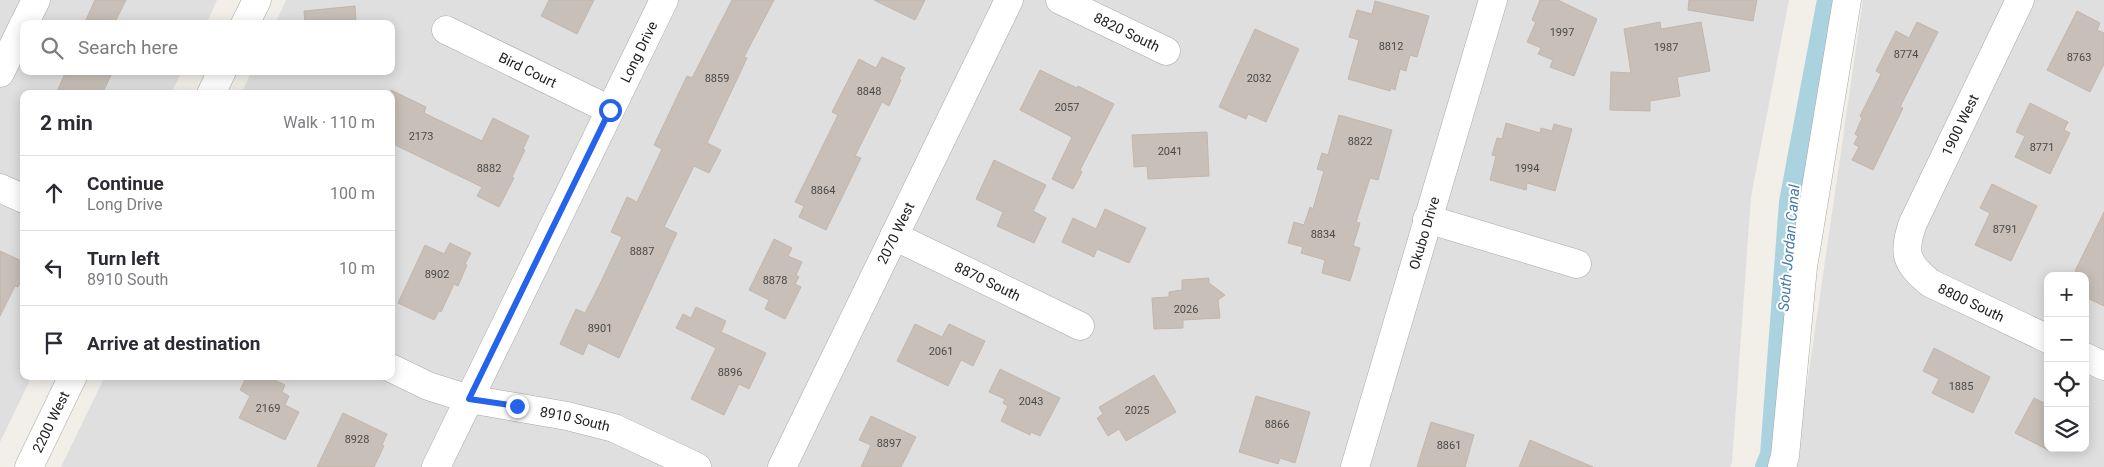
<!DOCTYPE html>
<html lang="en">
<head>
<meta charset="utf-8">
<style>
  body { margin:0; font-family:Roboto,sans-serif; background:#f2f2f3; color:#2b2b33 }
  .controls { position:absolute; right:15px; bottom:15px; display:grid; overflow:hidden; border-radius:10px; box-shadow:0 2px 12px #0003 }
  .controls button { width:45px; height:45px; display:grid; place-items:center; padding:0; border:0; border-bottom:1px solid #e1e1e2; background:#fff; color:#2b2b33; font:25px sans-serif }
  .stop { position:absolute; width:15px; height:15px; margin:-11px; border:4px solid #2563eb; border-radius:50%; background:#fff }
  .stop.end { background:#2563eb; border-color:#fff; box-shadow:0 1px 5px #0008 }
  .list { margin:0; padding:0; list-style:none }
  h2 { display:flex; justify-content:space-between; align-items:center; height:65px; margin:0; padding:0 20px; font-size:21px }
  h2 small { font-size:16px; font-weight:400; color:#7c7c81 }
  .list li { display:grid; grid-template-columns:32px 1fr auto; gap:15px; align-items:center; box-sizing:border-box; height:75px; padding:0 20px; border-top:1px solid #e1e1e2 }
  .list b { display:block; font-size:19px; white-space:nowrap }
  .list p { margin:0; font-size:16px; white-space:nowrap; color:#7c7c81 }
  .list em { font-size:16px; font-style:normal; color:#7c7c81 }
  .icon { flex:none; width:28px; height:28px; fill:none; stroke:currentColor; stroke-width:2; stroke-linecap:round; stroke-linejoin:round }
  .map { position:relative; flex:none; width:2104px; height:467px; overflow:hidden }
  .search { position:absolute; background:#fff; box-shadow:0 2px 12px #0003; left:20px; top:20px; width:375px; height:55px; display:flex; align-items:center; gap:12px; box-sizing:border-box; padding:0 18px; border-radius:10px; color:#7c7c81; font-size:19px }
  .panel { position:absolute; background:#fff; box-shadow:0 2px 12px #0003; left:20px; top:90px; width:375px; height:290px; border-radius:10px }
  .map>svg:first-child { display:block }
</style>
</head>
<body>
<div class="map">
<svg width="2104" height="467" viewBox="0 0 2104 467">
  <rect width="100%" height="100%" fill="#f2efe9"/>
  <path fill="#e0dfdf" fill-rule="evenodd" d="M0,0H217L206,24H24V71H182L171,94H24V376H32L0,442Z
    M286,0H1789L1751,197L1732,463L1730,467H61L105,376H391V94H241L252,71H391V24H275Z
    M1863,0H2104V467H1792L1800,433ZM2048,276H2085V448H2048Z"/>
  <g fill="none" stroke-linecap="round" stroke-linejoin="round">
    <path stroke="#aad3df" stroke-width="24" d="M1767,467L1772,455L1791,202L1829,0"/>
  </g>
  <path fill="#c7bfb8" stroke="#c4b6ab" d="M95,0H126L114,24H84Z
    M549,0H594L577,34L541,16Z
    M732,0H774L744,57L747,58L707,143L721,150L709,173L694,166L664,227L677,233L619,358L588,343L583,355L560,344L576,309L585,313L599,286L622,237L611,232L627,197L637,202L662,149L654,145L687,76L692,78Z
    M874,0H925L915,20Z
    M1540,0H1558L1597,19L1574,76L1550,67L1553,60L1538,54L1541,48L1527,42L1536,22L1532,20Z
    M1689,0H1757L1753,21L1688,10Z
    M1375,1L1429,16L1417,57L1410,55L1406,71L1400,69L1395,90L1391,88L1390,91L1348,79L1359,40L1349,37L1357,10L1372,14Z
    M355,6L356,24H305L304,11Z
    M2077,11L2100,23L2097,30L2104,33V64L2090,92L2047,70Z
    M1660,22L1661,29L1701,22L1710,71L1677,77L1680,96L1650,101V111L1610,110L1611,72L1631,73L1624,29Z
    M1917,22L1938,32L1900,107L1903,108L1873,170L1852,160L1859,147L1854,144L1858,136L1855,134L1862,118L1860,116L1881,74L1876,71L1896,31L1909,38Z
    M1255,29L1299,49L1266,122L1248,114L1246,119L1219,107Z
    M882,57L905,68L899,79L901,80L889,106L882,102L855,156L861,158L826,230L799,217L804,206L795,202L838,115L832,112L859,59L876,68Z
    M1040,70L1077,88L1078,86L1114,104L1080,170L1082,172L1073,189L1052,179L1072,137L1020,110Z
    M66,71H113L102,94H56Z
    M391,90L426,107L424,113L482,141L493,118L529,136L523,149L525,150L512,177L514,178L499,207L477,196L482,187L391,143Z
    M2030,103L2068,122L2064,130L2070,133L2050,174L2015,157L2025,136L2016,132Z
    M1339,115L1392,130L1378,180L1370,178L1356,222L1360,223L1353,246L1360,248L1350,281L1322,273L1325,260L1301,253L1303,247L1288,243L1294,222L1304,225L1310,207L1313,209L1324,171L1317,169L1322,153L1328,155Z
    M1506,123L1540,133L1541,128L1552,131L1554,124L1572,129L1555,191L1527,183L1526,190L1490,180L1496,156L1492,155L1497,138L1502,139Z
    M1207,132L1209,176L1148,179L1147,166L1134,167L1132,135Z
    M994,160L1046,185L1033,211L1046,218L1034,243L997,226L1003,212L976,199Z
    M1992,184L2037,206L2011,261L1975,245L1990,213L1980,208Z
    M1105,209L1146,228L1129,263L1097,249L1094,257L1062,242L1073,218L1096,229Z
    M2104,212V306L2085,297V276L2075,271Z
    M774,239L792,248L788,256L802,262L796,275L799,277L795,284L801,287L785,319L765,309L769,300L749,290Z
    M450,243L471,253L465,264L467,265L458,286L454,284L441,312L439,311L434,320L398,303L425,245L444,254Z
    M0,251L24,262V275L18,287L15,286L0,316Z
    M1209,278V283L1225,295L1218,300L1220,318L1183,320V328L1154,329L1152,298L1169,297V292L1182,290V280Z
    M696,307L726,321L721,332L766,353L749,389L739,384L724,415L691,399L716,348L676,328L683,314L691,318Z
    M915,324L942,337L949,324L985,341L973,366L961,360L948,386L897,361Z
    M1934,348L1990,377L1973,413L1932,393L1939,379L1923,371Z
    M1000,369L1060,398L1040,436L1031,432L1030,435L1001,421L1008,406L1003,403L1005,399L989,392Z
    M1154,375L1176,412L1126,441L1119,429L1108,436L1097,418L1103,414L1099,407Z
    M247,376H266L285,385L282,392L289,396L285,405L299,412L285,440L239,418L250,396L240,390Z
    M1256,396L1310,412L1295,463L1280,458L1278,464L1239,452Z
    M2034,398L2048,405V450L2015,433Z
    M343,413L387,434L382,445L384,446L374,467H317Z
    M871,416L916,437L901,467H861L871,445L859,440Z
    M1431,422L1474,435L1465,467H1417Z
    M1530,440L1593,467H1519Z"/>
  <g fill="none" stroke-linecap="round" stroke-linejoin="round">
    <g stroke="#a9a9a9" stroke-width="29">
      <g id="minor">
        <path id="s1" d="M1060,0L1166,51"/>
        <path id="s2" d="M2020,0L1913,223C1902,253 1906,263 1930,283L2048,339"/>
        <path d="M24,24L36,0"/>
        <path d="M245,24L257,0"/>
        <path id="s3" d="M446,30L610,110"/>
        <path d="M0,73L24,24"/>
        <path d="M211,94L222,71"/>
        <path d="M0,188L24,199"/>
        <path d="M1427,219L1577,264"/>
        <path id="s4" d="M894,236L1080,326"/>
        <path d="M2085,357L2104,366"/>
        <path id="s5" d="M391,368L428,386L469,399L567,416L614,428L697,467"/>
        <path id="s6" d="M29,467L73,376"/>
        <path id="s7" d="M436,467L664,0"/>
        <path id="s8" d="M782,467L1009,0"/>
        <path id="s9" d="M1355,467L1493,0"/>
        <path d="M1782,467L1785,456L1803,267L1847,0"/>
      </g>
    </g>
    <use href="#minor" stroke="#fff" stroke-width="28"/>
  </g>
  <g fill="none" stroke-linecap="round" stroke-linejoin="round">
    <path stroke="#2563eb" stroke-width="6" d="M517,406L469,399L610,110"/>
  </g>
  <g text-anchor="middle" stroke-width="4" stroke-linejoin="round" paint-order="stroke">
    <g font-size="11" fill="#4b4948">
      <text x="1562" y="36">1997</text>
      <text x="1391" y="50">8812</text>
      <text x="1666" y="51">1987</text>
      <text x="1906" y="58">8774</text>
      <text x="2079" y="61">8763</text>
      <text x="717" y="82">8859</text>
      <text x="1259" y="82">2032</text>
      <text x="869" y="95">8848</text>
      <text x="1067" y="111">2057</text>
      <text x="421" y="140">2173</text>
      <text x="1360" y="145">8822</text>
      <text x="2042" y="151">8771</text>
      <text x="1170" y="155">2041</text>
      <text x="489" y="172">8882</text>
      <text x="1527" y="172">1994</text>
      <text x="823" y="194">8864</text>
      <text x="2005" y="233">8791</text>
      <text x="1323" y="238">8834</text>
      <text x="642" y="255">8887</text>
      <text x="437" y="278">8902</text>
      <text x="775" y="284">8878</text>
      <text x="1186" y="313">2026</text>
      <text x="600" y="332">8901</text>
      <text x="941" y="355">2061</text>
      <text x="730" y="376">8896</text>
      <text x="1961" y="390">1885</text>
      <text x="1031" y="405">2043</text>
      <text x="268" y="412">2169</text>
      <text x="1137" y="414">2025</text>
      <text x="1277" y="428">8866</text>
      <text x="357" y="443">8928</text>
      <text x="889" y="447">8897</text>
      <text x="1449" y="449">8861</text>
    </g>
    <g font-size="14" fill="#222" stroke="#fff">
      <text dy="5" stroke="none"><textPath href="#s1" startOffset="74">8820 South</textPath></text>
      <text dy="5" stroke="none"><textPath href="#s7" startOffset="462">Long Drive</textPath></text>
      <text dy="5" stroke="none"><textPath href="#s3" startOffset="91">Bird Court</textPath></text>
      <text transform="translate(1960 125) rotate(-64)" y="5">1900 West</text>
      <text dy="5" stroke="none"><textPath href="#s8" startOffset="260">2070 West</textPath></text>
      <text dy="5" stroke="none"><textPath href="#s9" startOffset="244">Okubo Drive</textPath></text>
      <text dy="5" stroke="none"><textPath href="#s4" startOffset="104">8870 South</textPath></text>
      <text dy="5" stroke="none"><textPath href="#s2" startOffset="362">8800 South</textPath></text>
      <text dy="5" stroke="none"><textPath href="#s5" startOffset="192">8910 South</textPath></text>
      <text dy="5" stroke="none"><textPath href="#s6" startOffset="50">2200 West</textPath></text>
    </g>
    <g font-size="15" font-style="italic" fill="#4a7aab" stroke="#fff">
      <text transform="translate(1789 248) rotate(-85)" y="5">South Jordan Canal</text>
    </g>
  </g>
</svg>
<div class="controls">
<button>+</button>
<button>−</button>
<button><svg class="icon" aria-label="locate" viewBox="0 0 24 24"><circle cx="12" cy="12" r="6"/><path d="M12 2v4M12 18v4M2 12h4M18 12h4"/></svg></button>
<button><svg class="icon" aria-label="layers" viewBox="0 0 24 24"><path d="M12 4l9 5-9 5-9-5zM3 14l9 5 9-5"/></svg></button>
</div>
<div class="stop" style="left:610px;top:110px"></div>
<div class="stop end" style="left:517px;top:406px"></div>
<div class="search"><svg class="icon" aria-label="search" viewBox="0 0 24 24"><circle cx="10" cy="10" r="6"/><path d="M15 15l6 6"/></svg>Search here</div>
<section class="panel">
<h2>2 min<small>Walk · 110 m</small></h2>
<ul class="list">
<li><svg class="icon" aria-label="ahead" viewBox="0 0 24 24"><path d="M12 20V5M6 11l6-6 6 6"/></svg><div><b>Continue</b><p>Long Drive</p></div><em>100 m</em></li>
<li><svg class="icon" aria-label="left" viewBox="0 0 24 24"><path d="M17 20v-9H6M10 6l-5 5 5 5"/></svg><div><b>Turn left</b><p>8910 South</p></div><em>10 m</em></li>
<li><svg class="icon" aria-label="arrive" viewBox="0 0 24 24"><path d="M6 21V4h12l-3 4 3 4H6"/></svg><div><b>Arrive at destination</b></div></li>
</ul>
</section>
</div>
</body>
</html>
